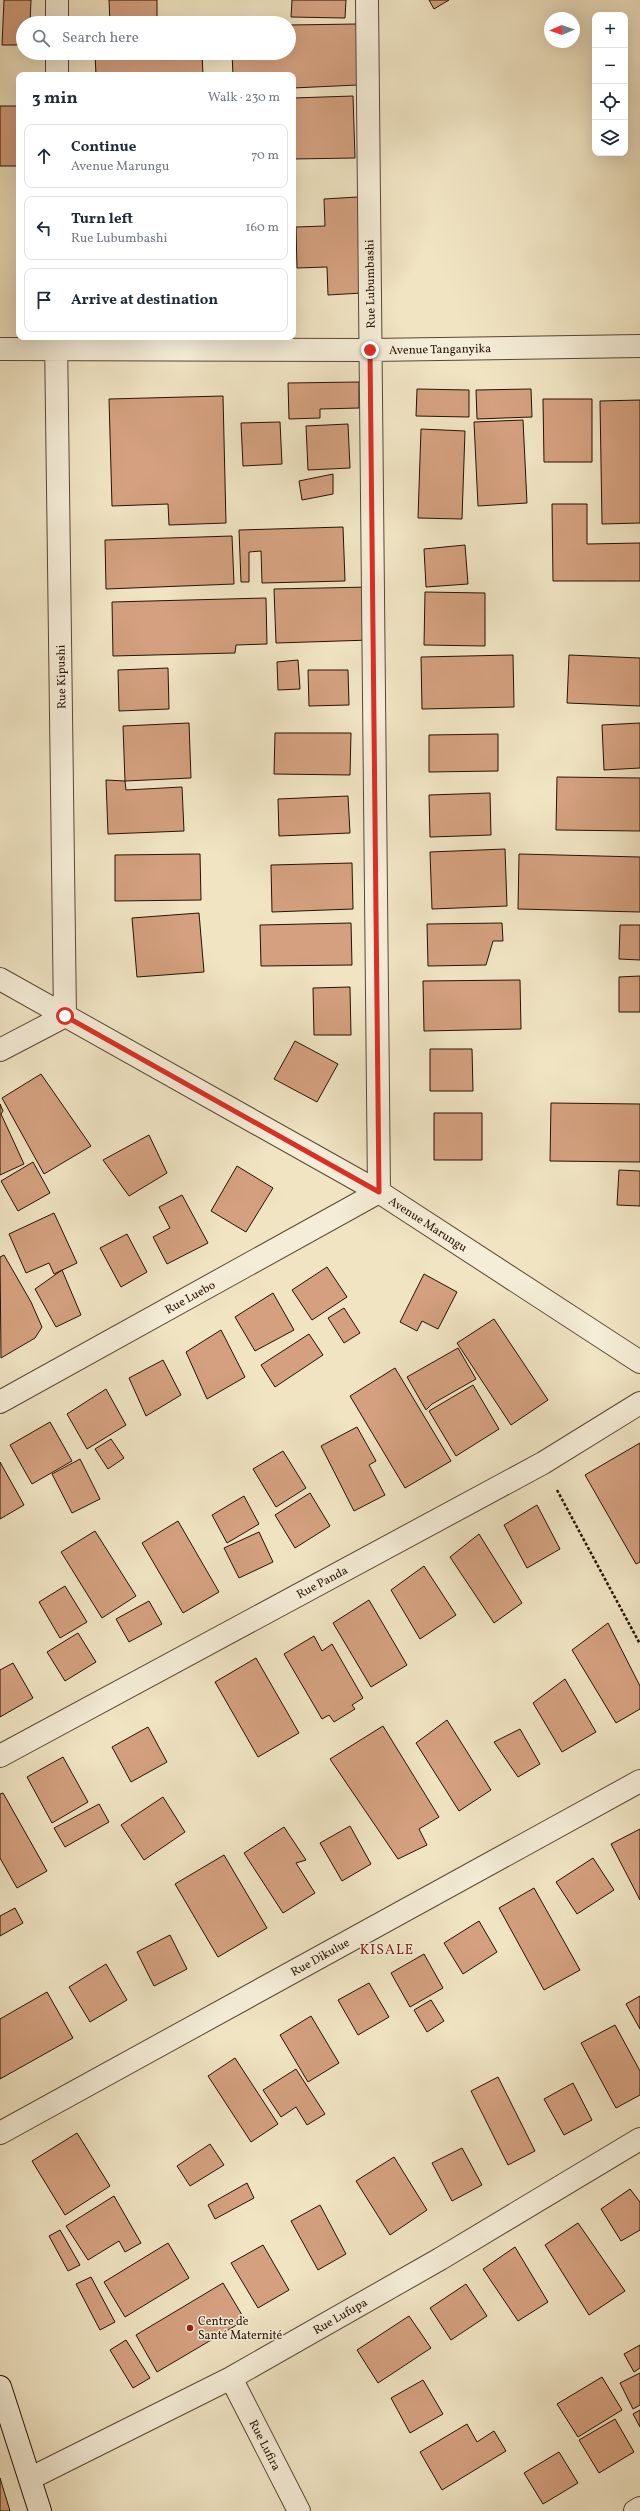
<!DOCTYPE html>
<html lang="en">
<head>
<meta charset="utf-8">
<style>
  body { margin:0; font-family:Vollkorn,serif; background:#f6f6f7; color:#1f2937 }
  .controls { position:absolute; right:12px; top:12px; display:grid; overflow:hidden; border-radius:8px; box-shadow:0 4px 16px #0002 }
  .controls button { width:36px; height:36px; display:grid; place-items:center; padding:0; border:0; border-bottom:1px solid #e0e1e3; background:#fff; color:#1f2937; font:20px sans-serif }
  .compass { position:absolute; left:544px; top:12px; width:36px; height:36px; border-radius:50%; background:#fff; box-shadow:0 4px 16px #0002; rotate:268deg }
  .stop { position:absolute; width:12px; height:12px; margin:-9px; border:3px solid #d93025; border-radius:50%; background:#fff }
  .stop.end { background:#d93025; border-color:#fff; box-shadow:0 1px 4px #0008 }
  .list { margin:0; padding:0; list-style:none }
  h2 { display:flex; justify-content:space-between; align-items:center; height:52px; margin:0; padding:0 16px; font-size:17px }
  h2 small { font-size:13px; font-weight:400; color:#747a83 }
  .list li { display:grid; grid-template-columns:26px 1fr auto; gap:12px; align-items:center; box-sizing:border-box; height:64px; margin:0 8px 8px; padding:0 8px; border:1px solid #e0e1e3; border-radius:8px }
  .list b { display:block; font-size:15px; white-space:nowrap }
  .list p { margin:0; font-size:13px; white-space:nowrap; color:#747a83 }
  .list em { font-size:13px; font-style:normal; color:#747a83 }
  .icon { flex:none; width:22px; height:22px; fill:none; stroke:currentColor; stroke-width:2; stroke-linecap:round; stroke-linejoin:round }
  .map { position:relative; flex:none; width:640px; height:2511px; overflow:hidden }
  .search { position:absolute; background:#fff; box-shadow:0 4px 16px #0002; left:16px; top:16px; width:280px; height:44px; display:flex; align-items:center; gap:10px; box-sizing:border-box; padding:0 14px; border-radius:22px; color:#747a83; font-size:15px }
  .panel { position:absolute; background:#fff; box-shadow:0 4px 16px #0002; left:16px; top:72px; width:280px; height:268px; border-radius:8px }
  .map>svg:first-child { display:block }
</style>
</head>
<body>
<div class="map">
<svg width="640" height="2511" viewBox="0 0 640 2511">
  <rect width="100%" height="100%" fill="#f0e4c3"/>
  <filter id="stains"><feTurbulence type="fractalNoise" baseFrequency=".005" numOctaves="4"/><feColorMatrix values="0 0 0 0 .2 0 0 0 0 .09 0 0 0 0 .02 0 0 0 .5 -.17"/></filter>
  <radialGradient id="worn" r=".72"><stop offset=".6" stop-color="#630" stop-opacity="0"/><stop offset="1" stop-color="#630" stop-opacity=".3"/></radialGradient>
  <path fill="#d4a07f" stroke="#271103" d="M4,0H31L30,23H23V45H2Z
    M109,0H157V23H110Z
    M292,0H346L345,18L291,17Z
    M429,0H449L434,9Z
    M357,24V85L293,88V75H233L232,53H289V25Z
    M95,53H202L203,75H96Z
    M353,96L355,158L293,159V98Z
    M0,106H19V166H0Z
    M358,197L362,293L328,295L327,267L297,268L296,227L325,226L324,199Z
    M359,382V408L320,409V418L289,419L288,383Z
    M417,389L469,390V417L416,416Z
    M531,389L532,417L477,419L476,390Z
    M223,396L226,523L169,525L168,504L112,506L109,399Z
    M543,399H592V462H544Z
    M640,400V523L602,524L600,401Z
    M523,420L527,503L478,506L474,422Z
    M280,422L282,464L243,466L241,423Z
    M348,424L350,468L308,470L306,426Z
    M421,429L465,431L462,519L418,518Z
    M333,474V494L302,500L299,481Z
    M552,504H587V544L640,543V581H553Z
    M343,527L345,581L262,583L261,551L249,552V582H241L239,530Z
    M232,536L234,584L106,589L105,540Z
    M465,545L468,584L426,587L424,549Z
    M370,587L371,640L276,643L274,589Z
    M425,592L485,593V646L424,645Z
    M266,598L267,644L236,645L235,653L113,656L112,602Z
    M513,655L514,707L422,709L421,657Z
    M569,655L640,658V706L567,703Z
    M298,660L300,689L278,690L277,662Z
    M168,668L169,709L119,711L118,670Z
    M308,670H348L349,705L309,706Z
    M189,723L191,778L125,781L123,726Z
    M640,723V768L604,770L602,725Z
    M275,733H351L350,775L274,774Z
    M498,734V771L429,772V735Z
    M557,777L640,778V831L556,830Z
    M106,780L125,781L126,790L182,787L184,831L108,834Z
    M490,793L491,835L430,837L429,795Z
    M348,796L350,833L279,836L278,799Z
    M505,849L507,906L432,909L430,852Z
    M200,854L201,900L115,901V855Z
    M519,854L640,857V912L518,909Z
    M352,863L353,909L272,912L271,865Z
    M199,913L204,972L137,977L132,918Z
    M351,923L352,965L261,966L260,925Z
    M502,923L503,941H493L486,965L428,966L427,924Z
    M620,925H640V960L619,959Z
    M640,976V1012H619V977Z
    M520,980L521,1029L424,1031L423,981Z
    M350,987L351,1035H314L313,988Z
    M295,1041L338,1064L317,1102L274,1079Z
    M430,1049H472L473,1091H430Z
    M41,1074L91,1146L44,1174L2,1098Z
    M551,1103L640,1104V1162L550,1161Z
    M0,1104L3,1111L1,1114L24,1164L0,1175Z
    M434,1113H482V1160H434Z
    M149,1135L167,1173L129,1196L103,1160Z
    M33,1162L50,1193L18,1211L1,1181Z
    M237,1166L273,1188L246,1232L211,1211Z
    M619,1170L640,1171V1206L617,1205Z
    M182,1195L208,1243L167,1264L153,1237L170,1228L159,1207Z
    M54,1213L77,1263L54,1274L49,1263L26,1273L9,1234Z
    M127,1234L147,1272L121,1287L100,1248Z
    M4,1255L31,1302L42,1327L35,1338L1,1358L0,1257Z
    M327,1267L347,1297L312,1320L292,1290Z
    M62,1270L81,1315L56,1327L35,1289Z
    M424,1274L457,1292L438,1329L422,1321L417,1331L400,1322Z
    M273,1293L294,1330L255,1351L235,1317Z
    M344,1308L360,1333L344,1343L328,1318Z
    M494,1319L548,1400L511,1425L457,1343Z
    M221,1330L245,1377L207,1399L186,1352Z
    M309,1334L323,1355L275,1387L261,1365Z
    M458,1348L476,1379L432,1404L426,1410L407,1377Z
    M163,1360L181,1395L146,1416L129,1378Z
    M395,1368L451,1461L405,1488L350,1396Z
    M473,1385L499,1429L456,1456L429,1411Z
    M106,1389L126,1425L87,1449L67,1414Z
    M50,1422L72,1461L32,1484L10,1445Z
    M357,1427L376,1461L369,1465L385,1495L354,1511L321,1446Z
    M111,1439L124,1458L108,1469L95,1449Z
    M640,1443V1562L636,1564L585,1475Z
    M283,1451L306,1488L276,1507L253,1469Z
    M80,1459L100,1499L72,1513L52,1474Z
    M0,1462L24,1505L0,1519Z
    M310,1493L330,1526L295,1548L275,1515Z
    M244,1496L259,1524L227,1543L212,1515Z
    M537,1505L560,1549L527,1568L504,1525Z
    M178,1521L219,1592L183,1613L142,1543Z
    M95,1531L136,1596L102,1618L61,1552Z
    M259,1532L273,1562L239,1578L224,1548Z
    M479,1534L522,1603L494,1623L450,1557Z
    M424,1566L456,1615L420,1639L391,1590Z
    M65,1586L87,1622L60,1638L39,1602Z
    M369,1600L407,1665L371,1687L333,1623Z
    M149,1601L162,1624L129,1642L116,1619Z
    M608,1623L640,1686V1709L616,1723L572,1650Z
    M78,1633L96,1662L65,1681L47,1652Z
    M314,1636L322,1651L332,1644L363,1698L352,1705L355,1709L334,1722L329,1715L322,1719L284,1654Z
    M256,1658L299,1733L258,1757L215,1682Z
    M13,1663L33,1698L0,1717V1670Z
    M565,1679L596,1732L562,1752L533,1703Z
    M447,1720L491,1790L459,1811L416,1743Z
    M383,1726L439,1817L419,1829L427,1845L398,1859L330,1759Z
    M148,1727L167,1762L131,1782L112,1747Z
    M520,1729L540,1764L518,1777L494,1742Z
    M63,1757L88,1802L52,1823L27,1777Z
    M3,1793L47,1871L17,1888L0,1858V1794Z
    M163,1797L185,1832L144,1860L121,1825Z
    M99,1804L109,1822L65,1847L54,1828Z
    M350,1826L371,1864L342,1881L320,1843Z
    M284,1827L306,1860L296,1863L315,1893L283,1913L244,1853Z
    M640,1829V1900L611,1844Z
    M224,1855L267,1928L218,1957L175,1884Z
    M593,1858L614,1890L577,1914L556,1882Z
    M534,1888L580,1970L544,1990L499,1908Z
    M15,1908L23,1923L0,1936V1916Z
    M479,1921L497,1952L463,1974L444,1943Z
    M170,1935L187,1969L154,1986L137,1952Z
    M424,1954L443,1988L410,2007L391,1973Z
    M106,1964L127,2000L90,2022L69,1987Z
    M369,1983L389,2017L358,2035L338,2000Z
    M47,1992L73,2038L0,2079V2019Z
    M640,1996V2029L626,2004Z
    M431,2000L444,2021L427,2032L414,2010Z
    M311,2016L339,2063L308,2082L280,2035Z
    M615,2025L640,2071V2095L616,2108L581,2043Z
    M235,2058L278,2124L251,2142L208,2076Z
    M296,2069L325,2114L307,2125L296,2107L281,2117L263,2090Z
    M498,2077L535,2151L508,2165L471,2091Z
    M573,2083L592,2120L564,2135L544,2099Z
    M77,2133L110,2186L65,2215L32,2161Z
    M210,2144L224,2165L190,2186L177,2166Z
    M462,2148L482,2185L452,2201L432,2163Z
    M394,2157L427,2210L390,2235L356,2181Z
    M247,2183L254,2198L215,2219L208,2205Z
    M630,2189L640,2202V2230L621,2241L601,2209Z
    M114,2196L141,2243L125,2252L119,2241L88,2260L66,2226Z
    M320,2205L346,2254L318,2270L291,2221Z
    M578,2223L625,2291L589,2315L545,2245Z
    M60,2230L80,2265L68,2271L49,2236Z
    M168,2243L189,2278L125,2317L104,2282Z
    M263,2245L289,2290L258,2308L231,2263Z
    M515,2247L548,2302L518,2321L483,2269Z
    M91,2277L115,2322L100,2330L76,2284Z
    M223,2283L245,2320L157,2372L136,2335Z
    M466,2284L487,2316L451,2340L430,2308Z
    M409,2316L431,2348L378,2383L357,2350Z
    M126,2340L150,2378L133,2388L110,2350Z
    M640,2345V2368L634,2372L624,2354Z
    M640,2373V2405L633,2409L620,2383Z
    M602,2377L622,2410L578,2437L557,2404Z
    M423,2380L443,2414L410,2433L391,2398Z
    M640,2410V2427L633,2414Z
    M615,2419L634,2452L599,2473L579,2440Z
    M467,2424L477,2442L494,2431L506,2451L442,2490L420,2452Z
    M559,2452L578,2483L543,2504L524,2473Z
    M0,2478L10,2511H0Z"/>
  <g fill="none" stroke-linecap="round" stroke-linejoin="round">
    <g stroke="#594633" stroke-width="24">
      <path id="street" d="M57,23V0
        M57,75V53
        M0,349L370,350L640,346
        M0,979L379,1192L640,1362
        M0,1050L65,1016L56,337
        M0,1402L379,1192L367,0
        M0,1756L543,1463L640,1403
        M0,2133L640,1781
        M231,2378L299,2511
        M31,2478L231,2378L440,2259L640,2139
        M635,2511L640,2508"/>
    </g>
    <g stroke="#271103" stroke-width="24">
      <path id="secondary" d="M0,2387L40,2511"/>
    </g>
    <path stroke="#271103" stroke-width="2.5" stroke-dasharray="3 2" stroke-linecap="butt" d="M557,1490L640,1644"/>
    <use href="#street" stroke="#f5edd8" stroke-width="22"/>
    <use href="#secondary" stroke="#f5edd8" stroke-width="22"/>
  </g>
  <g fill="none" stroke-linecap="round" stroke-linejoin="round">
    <path stroke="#d93025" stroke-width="5" d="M65,1016L379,1192L370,350"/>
  </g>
  <circle fill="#8f2418" stroke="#f5edd8" stroke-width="1.5" cx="190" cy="2328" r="4"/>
  <g text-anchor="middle" stroke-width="3" stroke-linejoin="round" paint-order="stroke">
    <g font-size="12" fill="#271103" stroke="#f5edd8">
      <text transform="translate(370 284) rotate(-91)" y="4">Rue Lubumbashi</text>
      <text transform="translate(440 349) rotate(-1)" y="4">Avenue Tanganyika</text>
      <text transform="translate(61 677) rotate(-91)" y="4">Rue Kipushi</text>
      <text transform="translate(428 1224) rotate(33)" y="4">Avenue Marungu</text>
      <text transform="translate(190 1297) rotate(-29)" y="4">Rue Luebo</text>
      <text transform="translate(322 1582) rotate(-28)" y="4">Rue Panda</text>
      <text transform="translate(320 1957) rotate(-29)" y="4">Rue Dikulue</text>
      <text transform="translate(340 2316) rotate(-30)" y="4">Rue Lufupa</text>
      <text transform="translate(265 2445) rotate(63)" y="4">Rue Lufira</text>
    </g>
    <g font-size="12" fill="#271103" stroke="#f5edd8" text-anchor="start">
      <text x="198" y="2325">Centre de<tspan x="198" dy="14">Santé Maternité</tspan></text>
    </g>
    <g font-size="14" letter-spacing="1" fill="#7a1f14" stroke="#f5edd8">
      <text x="387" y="1954">KISALE</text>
    </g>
  </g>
  <rect width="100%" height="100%" filter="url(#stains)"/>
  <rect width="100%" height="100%" fill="url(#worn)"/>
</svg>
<div class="controls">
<button>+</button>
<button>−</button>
<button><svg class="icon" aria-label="locate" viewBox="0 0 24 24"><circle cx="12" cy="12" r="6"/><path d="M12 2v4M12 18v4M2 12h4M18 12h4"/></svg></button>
<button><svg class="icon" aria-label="layers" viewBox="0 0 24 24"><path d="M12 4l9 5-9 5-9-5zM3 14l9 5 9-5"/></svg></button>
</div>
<svg class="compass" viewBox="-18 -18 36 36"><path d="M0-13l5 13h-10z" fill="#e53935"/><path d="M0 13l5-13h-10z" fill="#747a83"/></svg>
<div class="stop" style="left:65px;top:1016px"></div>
<div class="stop end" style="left:370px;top:350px"></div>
<div class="search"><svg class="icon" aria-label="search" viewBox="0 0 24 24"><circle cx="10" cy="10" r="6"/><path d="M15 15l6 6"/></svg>Search here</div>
<section class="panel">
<h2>3 min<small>Walk · 230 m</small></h2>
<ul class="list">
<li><svg class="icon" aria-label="ahead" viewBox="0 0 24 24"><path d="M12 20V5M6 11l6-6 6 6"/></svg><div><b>Continue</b><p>Avenue Marungu</p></div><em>70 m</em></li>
<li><svg class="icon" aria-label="left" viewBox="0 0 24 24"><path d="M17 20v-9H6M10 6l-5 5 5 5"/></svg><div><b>Turn left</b><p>Rue Lubumbashi</p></div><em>160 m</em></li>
<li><svg class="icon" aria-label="arrive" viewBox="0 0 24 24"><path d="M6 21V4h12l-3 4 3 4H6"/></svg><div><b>Arrive at destination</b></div></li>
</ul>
</section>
</div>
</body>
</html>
